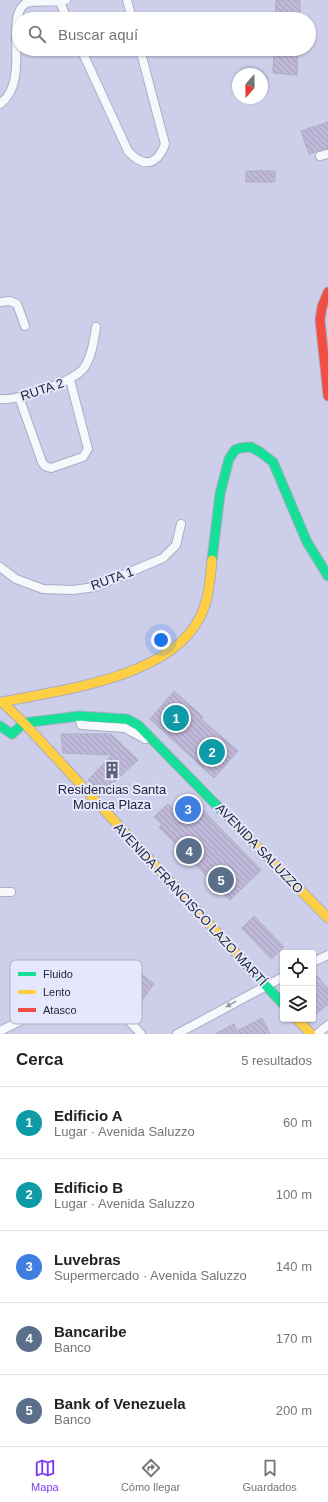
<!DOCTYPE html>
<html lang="es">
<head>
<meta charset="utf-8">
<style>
  body { margin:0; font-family:Arial,sans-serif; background:#f6f6f6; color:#222 }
  .controls { position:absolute; right:12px; bottom:12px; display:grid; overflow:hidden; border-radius:4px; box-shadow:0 1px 3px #0004 }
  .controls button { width:36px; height:36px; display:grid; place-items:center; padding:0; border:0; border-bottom:1px solid #e0e0e0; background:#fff; color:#222; font:20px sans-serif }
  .compass { position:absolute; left:232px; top:68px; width:36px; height:36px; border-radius:50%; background:#fff; box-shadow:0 1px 3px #0004; rotate:200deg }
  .you { position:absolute; left:161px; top:640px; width:14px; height:14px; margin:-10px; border:3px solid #fff; border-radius:50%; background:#1a73e8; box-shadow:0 0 0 6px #1a73e833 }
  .badge { display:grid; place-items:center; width:26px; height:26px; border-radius:50%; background:#7c3aed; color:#fff; font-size:13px; font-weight:700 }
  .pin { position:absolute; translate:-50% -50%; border:2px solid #fff; box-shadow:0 1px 4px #0006 }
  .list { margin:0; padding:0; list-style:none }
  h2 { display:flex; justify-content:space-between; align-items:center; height:52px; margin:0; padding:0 16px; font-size:17px }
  h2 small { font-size:13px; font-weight:400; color:#767676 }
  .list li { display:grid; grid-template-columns:26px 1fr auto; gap:12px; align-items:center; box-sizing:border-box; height:72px; padding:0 16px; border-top:1px solid #e0e0e0 }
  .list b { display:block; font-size:15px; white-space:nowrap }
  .list p { margin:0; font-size:13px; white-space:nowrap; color:#767676 }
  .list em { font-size:13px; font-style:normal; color:#767676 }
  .icon { flex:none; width:22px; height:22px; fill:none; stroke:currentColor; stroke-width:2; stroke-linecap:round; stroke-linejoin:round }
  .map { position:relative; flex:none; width:328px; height:1034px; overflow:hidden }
  .search { position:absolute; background:#fff; box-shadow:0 1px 3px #0004; left:12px; right:12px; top:12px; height:44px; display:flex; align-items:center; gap:10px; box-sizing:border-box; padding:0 14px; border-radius:22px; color:#767676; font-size:15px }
  .sheet { height:412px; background:#fff }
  nav { display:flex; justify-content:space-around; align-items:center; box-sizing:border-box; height:56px; border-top:1px solid #e0e0e0; background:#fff; font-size:11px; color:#767676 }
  nav a { display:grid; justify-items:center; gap:2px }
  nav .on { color:#7c3aed }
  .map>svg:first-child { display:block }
</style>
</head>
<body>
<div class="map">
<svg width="328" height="1034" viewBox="0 0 328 1034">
  <defs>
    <pattern id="building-back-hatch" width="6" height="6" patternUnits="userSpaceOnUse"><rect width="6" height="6" fill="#bfb8d9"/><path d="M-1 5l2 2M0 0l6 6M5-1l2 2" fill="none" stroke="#a49ebb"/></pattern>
  </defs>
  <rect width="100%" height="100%" fill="#ccceea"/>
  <path fill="url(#building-back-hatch)" stroke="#afadc3" d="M276,0H300V19H275Z
    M274,49H298L297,75L273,73Z
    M328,122V148L309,154L301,131Z
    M246,171H275V182H246Z
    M174,691L203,717L201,719L238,751L214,778L150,719Z
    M61,734H111L138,760L101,794L88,780L112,755L63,753Z
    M190,797L261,870L230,900L159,827L162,825L154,817L168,804L175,811Z
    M254,916L284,947L271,959L242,928Z
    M313,971L328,989V1004L313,1017Z
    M140,973L154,984L140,1003L125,992Z
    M262,1018L270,1034H215L234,1024L237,1031Z"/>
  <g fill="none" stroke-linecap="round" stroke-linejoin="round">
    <g stroke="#abadc2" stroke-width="10">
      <path id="street" d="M127,0L132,19
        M60,2L67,19
        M81,49L128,151C143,168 157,166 165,144L140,49
        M0,104C32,80 3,17 26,3C37,0 54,3 66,0
        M320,156L328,154
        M0,302L10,301L17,304L25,326
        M19,397L42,462L45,466L51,468L83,457L88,449L70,380
        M0,399C17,401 73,382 84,368C92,356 94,340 96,327
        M0,567L16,579L43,589L73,590L95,587L163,558L176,545L181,524
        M79,716L81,725L125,728L145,739
        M0,892H11
        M313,962L328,955
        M0,1031L73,995C102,994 123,1013 141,1034
        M177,1034L283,977
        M317,1034L328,1025"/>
    </g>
    <g stroke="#abadc2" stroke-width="11">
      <path id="fast" d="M212,560L220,494L229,459L235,450L240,448L251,447L260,452L273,462L307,542L328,576
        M0,726L12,734L24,723L79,716L127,719L138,725L231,820
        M236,953L283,1004"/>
    </g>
    <g stroke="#abadc2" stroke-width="11">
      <path id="slow" d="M2,702C61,690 168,678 199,619C209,601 210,580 212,560
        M2,702L24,723L236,953
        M231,820L328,918
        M297,1019L311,1034"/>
    </g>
    <g stroke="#abadc2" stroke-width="11">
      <path id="jam" d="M328,292L322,307L320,320L328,396"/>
    </g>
    <use href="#street" stroke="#f7f8fc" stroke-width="8"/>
    <use href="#fast" stroke="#16e098" stroke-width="9"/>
    <use href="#slow" stroke="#ffcf43" stroke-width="9"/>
    <use href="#jam" stroke="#f24e42" stroke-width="9"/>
  </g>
  <defs><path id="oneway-solid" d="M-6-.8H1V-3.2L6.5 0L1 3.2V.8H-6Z"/></defs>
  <use fill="#989aa4" href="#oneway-solid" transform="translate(231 1004) rotate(151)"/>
  <defs>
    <g id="building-bare" transform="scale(1.38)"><path d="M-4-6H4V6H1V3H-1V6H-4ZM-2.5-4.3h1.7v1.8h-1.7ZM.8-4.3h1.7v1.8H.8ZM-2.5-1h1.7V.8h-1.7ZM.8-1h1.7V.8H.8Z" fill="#5f6177" stroke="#e5e8fd" stroke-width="2.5" paint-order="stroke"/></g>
  </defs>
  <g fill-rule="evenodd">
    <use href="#building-bare" x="112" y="770"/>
  </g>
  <g text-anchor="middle" stroke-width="4" stroke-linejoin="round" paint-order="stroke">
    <g font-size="13" fill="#252639" stroke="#e5e8fd">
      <text transform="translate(42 389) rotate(-18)" y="5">RUTA 2</text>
      <text transform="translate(112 578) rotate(-20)" y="5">RUTA 1</text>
      <text transform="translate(260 848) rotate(46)" y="5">AVENIDA SALUZZO</text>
      <text transform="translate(191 904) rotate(47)" y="5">AVENIDA FRANCISCO LAZO MARTÍ</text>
    </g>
    <g font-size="13" fill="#252639" stroke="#e5e8fd">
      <text x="112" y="794">Residencias Santa<tspan x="112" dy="15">Monica Plaza</tspan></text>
    </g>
  </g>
  <rect x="10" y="960" width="132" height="64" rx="6" fill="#e5e8fd" stroke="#abaec2" stroke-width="1"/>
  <rect x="18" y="972" width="18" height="4" fill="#16e098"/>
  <rect x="18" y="990" width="18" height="4" fill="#ffcf43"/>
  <rect x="18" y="1008" width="18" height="4" fill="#f24e42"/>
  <g font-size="11" fill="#252639">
    <text x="43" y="978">Fluido</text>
    <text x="43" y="996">Lento</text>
    <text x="43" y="1014">Atasco</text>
  </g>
</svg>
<div class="controls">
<button><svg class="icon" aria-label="locate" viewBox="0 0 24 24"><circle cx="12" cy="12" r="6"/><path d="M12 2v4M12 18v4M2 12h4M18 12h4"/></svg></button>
<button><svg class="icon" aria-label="layers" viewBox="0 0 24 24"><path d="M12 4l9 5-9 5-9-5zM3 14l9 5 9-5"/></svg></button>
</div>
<svg class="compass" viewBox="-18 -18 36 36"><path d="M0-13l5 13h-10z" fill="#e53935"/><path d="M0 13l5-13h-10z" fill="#767676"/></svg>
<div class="you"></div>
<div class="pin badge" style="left:176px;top:718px;background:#0f9aa8">1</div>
<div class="pin badge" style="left:212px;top:752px;background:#0f9aa8">2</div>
<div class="pin badge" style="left:188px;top:809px;background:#3f7fe0">3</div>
<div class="pin badge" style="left:189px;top:851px;background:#5c6f8a">4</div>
<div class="pin badge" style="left:221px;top:880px;background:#5c6f8a">5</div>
<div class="search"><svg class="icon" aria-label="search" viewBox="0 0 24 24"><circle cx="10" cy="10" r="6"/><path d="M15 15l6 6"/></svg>Buscar aquí</div>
</div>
<section class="sheet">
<h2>Cerca<small>5 resultados</small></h2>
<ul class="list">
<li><span class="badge" style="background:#0f9aa8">1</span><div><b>Edificio A</b><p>Lugar · Avenida Saluzzo</p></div><em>60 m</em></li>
<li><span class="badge" style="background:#0f9aa8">2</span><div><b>Edificio B</b><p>Lugar · Avenida Saluzzo</p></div><em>100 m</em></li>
<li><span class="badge" style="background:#3f7fe0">3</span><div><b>Luvebras</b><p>Supermercado · Avenida Saluzzo</p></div><em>140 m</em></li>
<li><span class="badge" style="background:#5c6f8a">4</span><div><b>Bancaribe</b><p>Banco</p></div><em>170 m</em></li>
<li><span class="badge" style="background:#5c6f8a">5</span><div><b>Bank of Venezuela</b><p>Banco</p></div><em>200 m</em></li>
</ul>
</section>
<nav>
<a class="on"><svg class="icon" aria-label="map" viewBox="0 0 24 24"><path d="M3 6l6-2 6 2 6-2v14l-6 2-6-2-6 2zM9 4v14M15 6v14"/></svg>Mapa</a>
<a><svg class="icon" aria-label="directions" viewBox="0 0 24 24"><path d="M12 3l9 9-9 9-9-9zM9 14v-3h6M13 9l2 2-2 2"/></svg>Cómo llegar</a>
<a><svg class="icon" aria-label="saved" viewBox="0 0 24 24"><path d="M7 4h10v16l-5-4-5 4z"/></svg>Guardados</a>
</nav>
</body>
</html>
